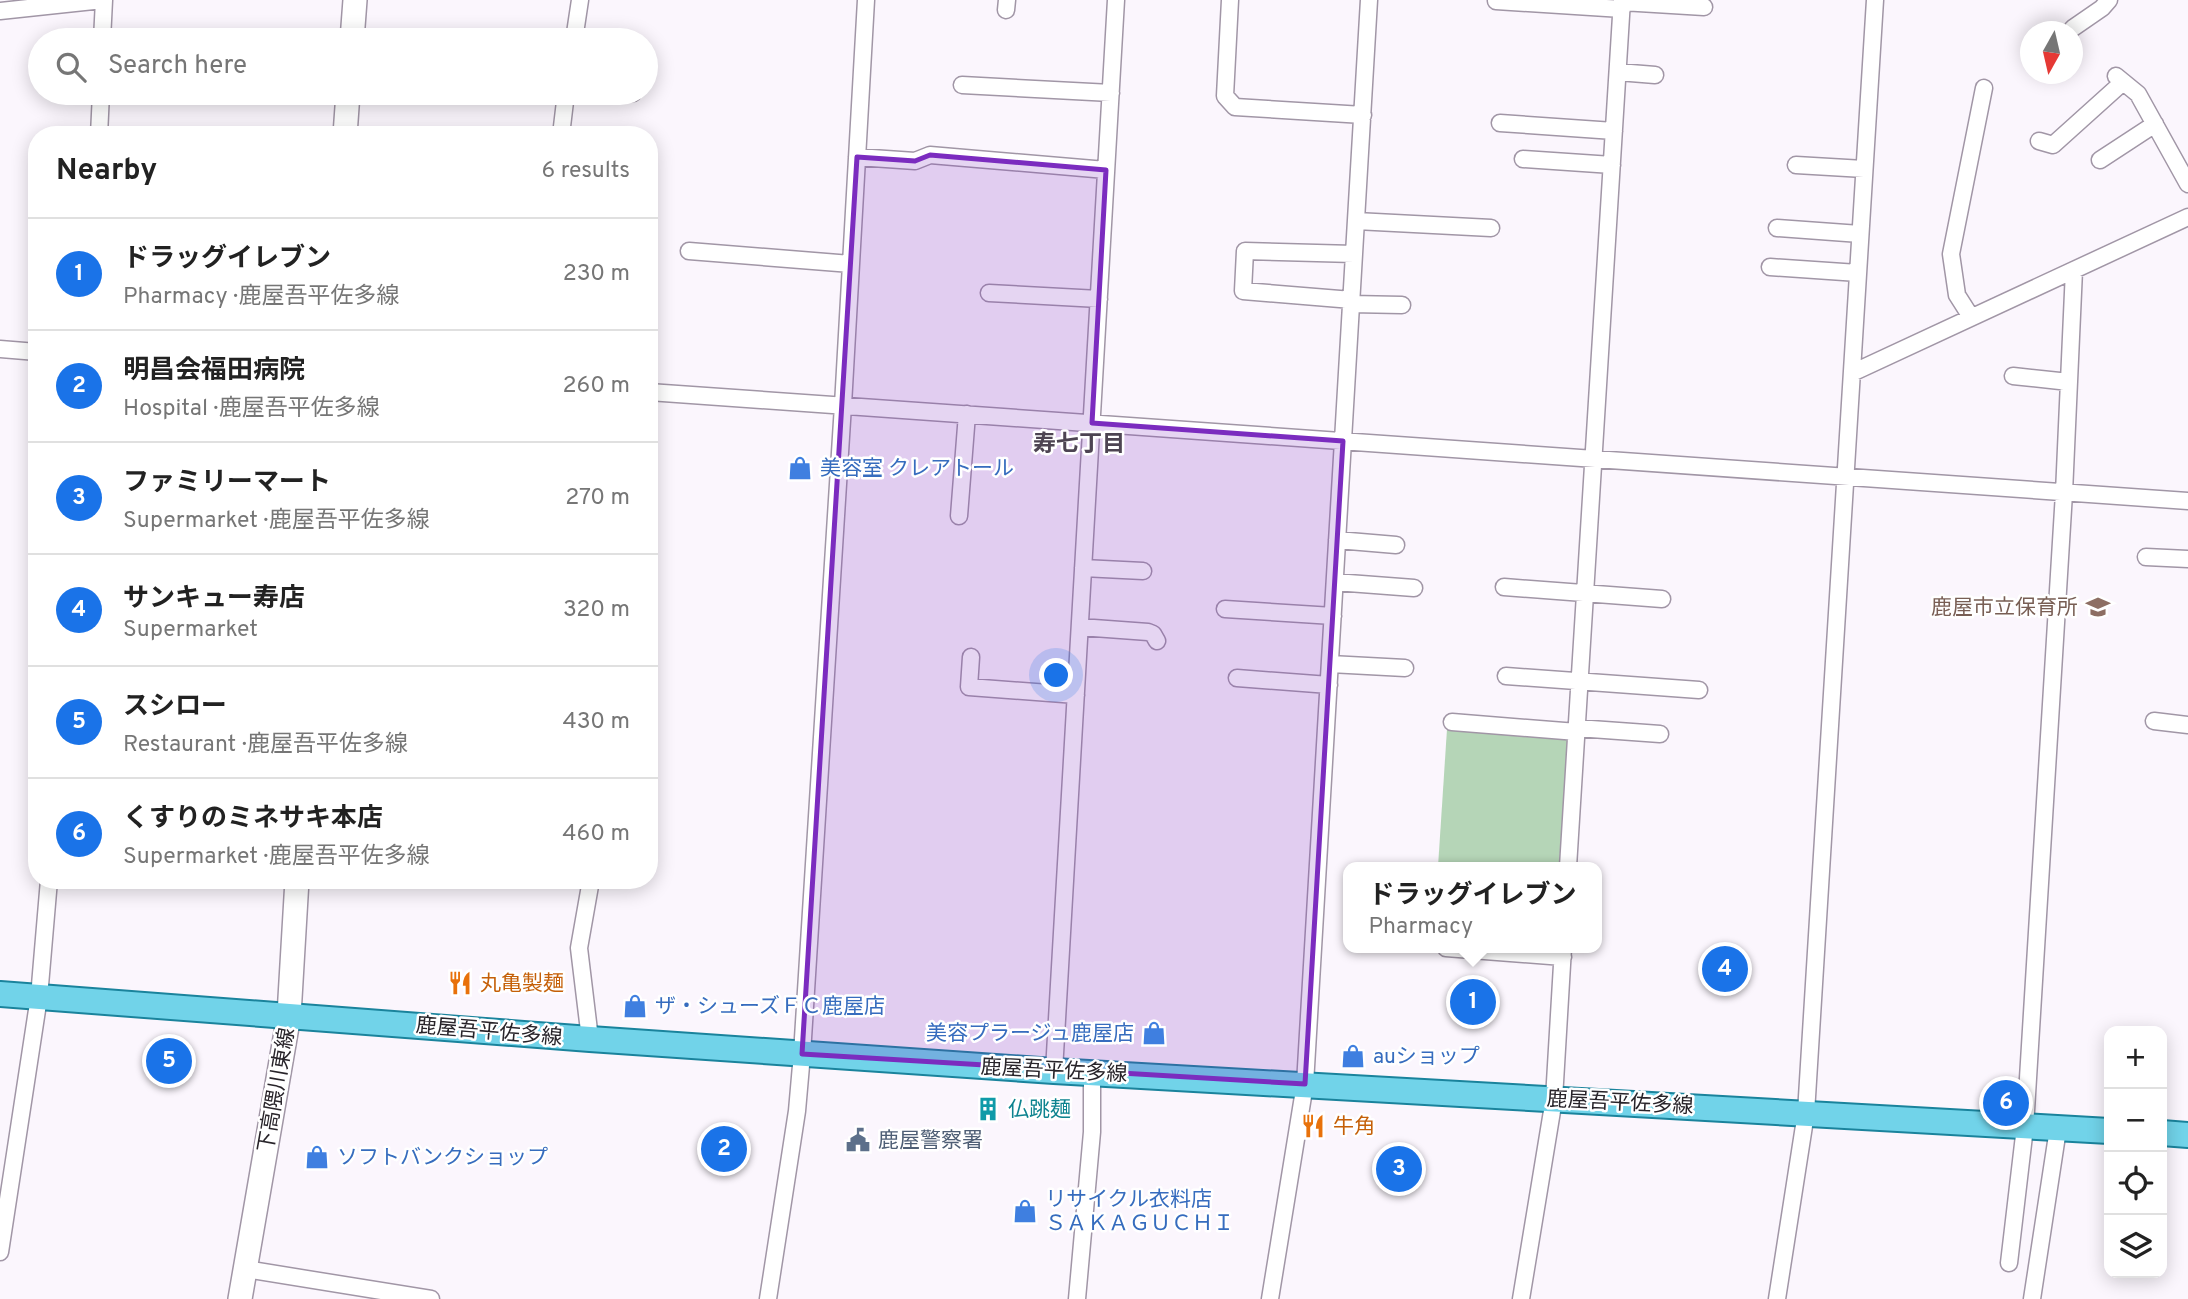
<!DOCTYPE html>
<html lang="en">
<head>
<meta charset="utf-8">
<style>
  body { margin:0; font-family:Overpass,"Noto Sans JP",sans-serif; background:#f2f2f2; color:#222 }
  .controls { position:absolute; right:21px; bottom:21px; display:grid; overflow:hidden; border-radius:14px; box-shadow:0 4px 18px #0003 }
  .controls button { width:63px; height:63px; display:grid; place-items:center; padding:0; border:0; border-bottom:2px solid #e0e0e0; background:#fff; color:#222; font:35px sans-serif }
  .compass { position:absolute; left:2020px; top:21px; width:63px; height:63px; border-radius:50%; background:#fff; box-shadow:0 4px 18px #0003; rotate:188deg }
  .you { position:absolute; left:1057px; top:676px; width:24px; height:24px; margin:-18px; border:5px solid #fff; border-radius:50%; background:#1a73e8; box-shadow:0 0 0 10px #1a73e833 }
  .badge { display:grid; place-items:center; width:46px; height:46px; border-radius:50%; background:#1a73e8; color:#fff; font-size:23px; font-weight:700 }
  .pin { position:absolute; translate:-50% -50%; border:4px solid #fff; box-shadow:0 2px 7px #0006 }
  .popup { position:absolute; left:1343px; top:862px; width:259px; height:91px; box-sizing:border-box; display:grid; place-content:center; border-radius:14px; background:#fff; filter:drop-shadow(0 2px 5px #0005); font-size:23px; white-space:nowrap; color:#767676 }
  .popup b { font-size:26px; color:#222 }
  .popup::after { content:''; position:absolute; left:50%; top:100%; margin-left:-14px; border:14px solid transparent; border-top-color:#fff }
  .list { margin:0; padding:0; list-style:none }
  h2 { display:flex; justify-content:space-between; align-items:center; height:91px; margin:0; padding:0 28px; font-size:30px }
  h2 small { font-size:23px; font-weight:400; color:#767676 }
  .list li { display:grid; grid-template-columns:46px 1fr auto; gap:21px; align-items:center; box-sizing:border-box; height:112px; padding:0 28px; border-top:2px solid #e0e0e0 }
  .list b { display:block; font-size:26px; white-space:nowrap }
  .list p { margin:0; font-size:23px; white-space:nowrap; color:#767676 }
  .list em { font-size:23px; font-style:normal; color:#767676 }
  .icon { flex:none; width:38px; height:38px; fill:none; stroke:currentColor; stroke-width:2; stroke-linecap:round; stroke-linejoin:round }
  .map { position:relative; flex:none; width:2188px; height:1299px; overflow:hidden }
  .search { position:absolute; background:#fff; box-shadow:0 4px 18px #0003; left:28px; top:28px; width:630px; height:77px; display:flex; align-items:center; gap:18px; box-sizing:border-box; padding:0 24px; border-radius:38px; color:#767676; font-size:26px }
  .panel { position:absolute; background:#fff; box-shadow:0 4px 18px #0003; left:28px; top:126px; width:630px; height:763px; border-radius:28px }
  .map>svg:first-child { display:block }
</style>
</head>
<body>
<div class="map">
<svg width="2188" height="1299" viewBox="0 0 2188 1299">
  <rect width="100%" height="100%" fill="#fbf6fd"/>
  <path fill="#b5d5b7" d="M1447,729L1568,737L1559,867H1438Z"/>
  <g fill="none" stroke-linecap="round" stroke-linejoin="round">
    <g stroke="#a196a6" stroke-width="19">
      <path id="minor" d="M1230,0L1225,96L1235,107L1363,115
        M1496,1L1622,9
        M1622,2L1704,7
        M1006,10L1007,0
        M0,11L103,0
        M2073,28L2102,8L2109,0
        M102,40L104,0
        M574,40L580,0
        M1618,72L1655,75
        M2116,76L2138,94L2188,184
        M962,85L1111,93
        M629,93H633
        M1500,123L1614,131
        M99,135L101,93
        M561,135L566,93
        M2039,141L2053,145L2123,82
        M857,157L915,161L930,155L1106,170
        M1523,159L1612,165
        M2100,160L2155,124
        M1796,165L1864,169
        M1356,221L1491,228
        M1777,228L1860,234
        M689,251L851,264
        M1770,267L1858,273
        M989,293L1099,299
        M1352,300L1243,291L1245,251L1354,254
        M1351,304L1402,305
        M1971,317L1957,295L1951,254L1984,88
        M0,349L37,352
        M1852,373L2188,217
        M2013,376L2069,382
        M649,392L2188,501
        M959,516L967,414
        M1337,540L1396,545
        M2146,557L2188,559
        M1083,568L1143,571
        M1335,582L1414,588
        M1504,587L1662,599
        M1225,609L1333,616
        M1080,627L1148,632L1153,634L1157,641
        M971,657L969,687L1076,695
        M1330,664L1405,668
        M1506,676L1699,690
        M1237,678L1329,685
        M2154,721L2188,725
        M1452,722L1577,732
        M1577,728L1660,734
        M1568,867L1622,0
        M1446,948L1563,957
        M590,1039L579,948L591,880
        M1054,1071L1116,0
        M0,1252L39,997L49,880
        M2009,1263L2025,1127L2064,493L2074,270
        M245,1269L431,1299
        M768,1299L797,1111L802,1054L843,405L866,0
        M1077,1299L1092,1132V1072
        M1270,1299L1305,1084L1369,0
        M1521,1299L1554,1099L1563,948
        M1777,1299L1806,1113L1875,0
        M2032,1299L2058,1129"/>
    </g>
    <g stroke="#a196a6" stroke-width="26">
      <path id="secondary" d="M352,40L355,0
        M345,135L348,93
        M240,1299L289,1015L297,880"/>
    </g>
    <g stroke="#1a839c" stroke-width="28">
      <path id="primary" d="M0,994L590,1039L1054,1071L2109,1131
        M2162,1133L2188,1135"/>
    </g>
    <use href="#minor" stroke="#fff" stroke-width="16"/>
    <use href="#secondary" stroke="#fff" stroke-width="23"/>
    <use href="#primary" stroke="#71d3e9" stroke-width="24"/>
  </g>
  <path fill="#7b2cbf" fill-opacity="0.2" stroke="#7b2cbf" stroke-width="5" stroke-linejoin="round" d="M930,155L1106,170L1092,423L1343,441L1305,1084L802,1054L857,157L915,161Z"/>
  <defs>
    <g id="shop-bare" transform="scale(1.89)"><path d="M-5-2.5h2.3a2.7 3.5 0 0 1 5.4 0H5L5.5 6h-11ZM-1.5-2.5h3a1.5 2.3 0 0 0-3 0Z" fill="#3f7fe0" stroke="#fff" stroke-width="2.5" paint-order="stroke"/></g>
    <g id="school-bare" transform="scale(1.89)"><path d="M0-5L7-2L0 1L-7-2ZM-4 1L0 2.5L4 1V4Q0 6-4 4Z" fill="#8d6e63" stroke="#fff" stroke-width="2.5" paint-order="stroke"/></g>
    <g id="restaurant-bare" transform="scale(1.89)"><path d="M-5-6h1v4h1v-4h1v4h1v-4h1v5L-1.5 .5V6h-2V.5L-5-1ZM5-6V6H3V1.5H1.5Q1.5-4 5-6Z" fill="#e8710a" stroke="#fff" stroke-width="2.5" paint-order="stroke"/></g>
    <g id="building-bare" transform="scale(1.89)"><path d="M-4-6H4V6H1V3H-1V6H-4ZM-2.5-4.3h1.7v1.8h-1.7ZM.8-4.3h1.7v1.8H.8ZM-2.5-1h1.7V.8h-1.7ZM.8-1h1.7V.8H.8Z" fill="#0f9aa8" stroke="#fff" stroke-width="2.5" paint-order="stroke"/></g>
    <g id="civic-bare" transform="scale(1.89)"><path d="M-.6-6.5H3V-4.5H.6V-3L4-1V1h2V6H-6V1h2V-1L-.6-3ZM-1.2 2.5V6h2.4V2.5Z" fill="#5c6f8a" stroke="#fff" stroke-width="2.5" paint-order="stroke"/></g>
  </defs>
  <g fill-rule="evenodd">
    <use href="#shop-bare" x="800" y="468"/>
    <use href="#school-bare" x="2098" y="607"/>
    <use href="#restaurant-bare" x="460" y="983"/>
    <use href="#shop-bare" x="635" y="1006"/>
    <use href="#shop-bare" x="1154" y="1033"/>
    <use href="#shop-bare" x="1353" y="1056"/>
    <use href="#building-bare" x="988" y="1109"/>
    <use href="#restaurant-bare" x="1313" y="1126"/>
    <use href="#civic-bare" x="858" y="1140"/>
    <use href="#shop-bare" x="317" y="1157"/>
    <use href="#shop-bare" x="1025" y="1211"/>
  </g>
  <g text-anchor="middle" stroke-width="5" stroke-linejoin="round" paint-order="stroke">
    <g font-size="21" fill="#366cbe" stroke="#fff" text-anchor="start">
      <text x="820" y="475">美容室 クレアトール</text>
      <text x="655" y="1013">ザ・シューズＦＣ鹿屋店</text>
      <text x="1134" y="1040" text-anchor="end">美容プラージュ鹿屋店</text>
      <text x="1373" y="1063">auショップ</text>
      <text x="337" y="1164">ソフトバンクショップ</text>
      <text x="1045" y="1206">リサイクル衣料店<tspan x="1045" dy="24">ＳＡＫＡＧＵＣＨＩ</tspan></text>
    </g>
    <g font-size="21" fill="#785e54" stroke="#fff" text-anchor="end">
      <text x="2078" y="614">鹿屋市立保育所</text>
    </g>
    <g font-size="21" fill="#c56008" stroke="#fff" text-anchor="start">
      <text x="480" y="990">丸亀製麺</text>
      <text x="1333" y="1133">牛角</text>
    </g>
    <g font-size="21" fill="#28242a" stroke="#fff">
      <text transform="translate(489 1031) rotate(5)" y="7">鹿屋吾平佐多線</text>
      <text transform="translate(1054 1070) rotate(3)" y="7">鹿屋吾平佐多線</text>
      <text transform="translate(276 1090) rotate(-80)" y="7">下高隈川東線</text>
      <text transform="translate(1620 1102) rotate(3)" y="7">鹿屋吾平佐多線</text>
    </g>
    <g font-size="21" fill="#0d838f" stroke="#fff" text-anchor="start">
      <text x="1008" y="1116">仏跳麺</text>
    </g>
    <g font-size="21" fill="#4e5e75" stroke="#fff" text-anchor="start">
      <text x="878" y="1147">鹿屋警察署</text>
    </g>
    <g font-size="23" font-weight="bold" fill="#4d4452" stroke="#fff">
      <text x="1079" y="451">寿七丁目</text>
    </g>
  </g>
</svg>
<div class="controls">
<button>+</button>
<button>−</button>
<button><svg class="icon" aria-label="locate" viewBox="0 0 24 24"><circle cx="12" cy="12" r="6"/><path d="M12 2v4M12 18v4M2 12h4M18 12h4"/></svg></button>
<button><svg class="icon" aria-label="layers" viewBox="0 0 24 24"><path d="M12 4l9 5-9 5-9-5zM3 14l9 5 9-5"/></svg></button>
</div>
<svg class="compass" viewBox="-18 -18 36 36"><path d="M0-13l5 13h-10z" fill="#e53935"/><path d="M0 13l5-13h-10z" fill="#767676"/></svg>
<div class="you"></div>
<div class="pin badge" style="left:1473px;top:1002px">1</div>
<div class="popup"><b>ドラッグイレブン</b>Pharmacy</div>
<div class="pin badge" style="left:724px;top:1149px">2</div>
<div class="pin badge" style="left:1399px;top:1169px">3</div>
<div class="pin badge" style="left:1725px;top:969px">4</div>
<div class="pin badge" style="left:169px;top:1061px">5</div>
<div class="pin badge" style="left:2006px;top:1103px">6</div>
<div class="search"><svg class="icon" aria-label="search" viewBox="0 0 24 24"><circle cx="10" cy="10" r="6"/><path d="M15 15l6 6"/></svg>Search here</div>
<section class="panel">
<h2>Nearby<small>6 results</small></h2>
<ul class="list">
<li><span class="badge">1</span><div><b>ドラッグイレブン</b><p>Pharmacy · 鹿屋吾平佐多線</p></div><em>230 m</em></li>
<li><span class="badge">2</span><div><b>明昌会福田病院</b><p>Hospital · 鹿屋吾平佐多線</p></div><em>260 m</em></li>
<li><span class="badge">3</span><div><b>ファミリーマート</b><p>Supermarket · 鹿屋吾平佐多線</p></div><em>270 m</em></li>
<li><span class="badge">4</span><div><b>サンキュー寿店</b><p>Supermarket</p></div><em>320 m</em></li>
<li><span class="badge">5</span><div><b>スシロー</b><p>Restaurant · 鹿屋吾平佐多線</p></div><em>430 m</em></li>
<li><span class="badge">6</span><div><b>くすりのミネサキ本店</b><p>Supermarket · 鹿屋吾平佐多線</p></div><em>460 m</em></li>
</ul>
</section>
</div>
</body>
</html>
